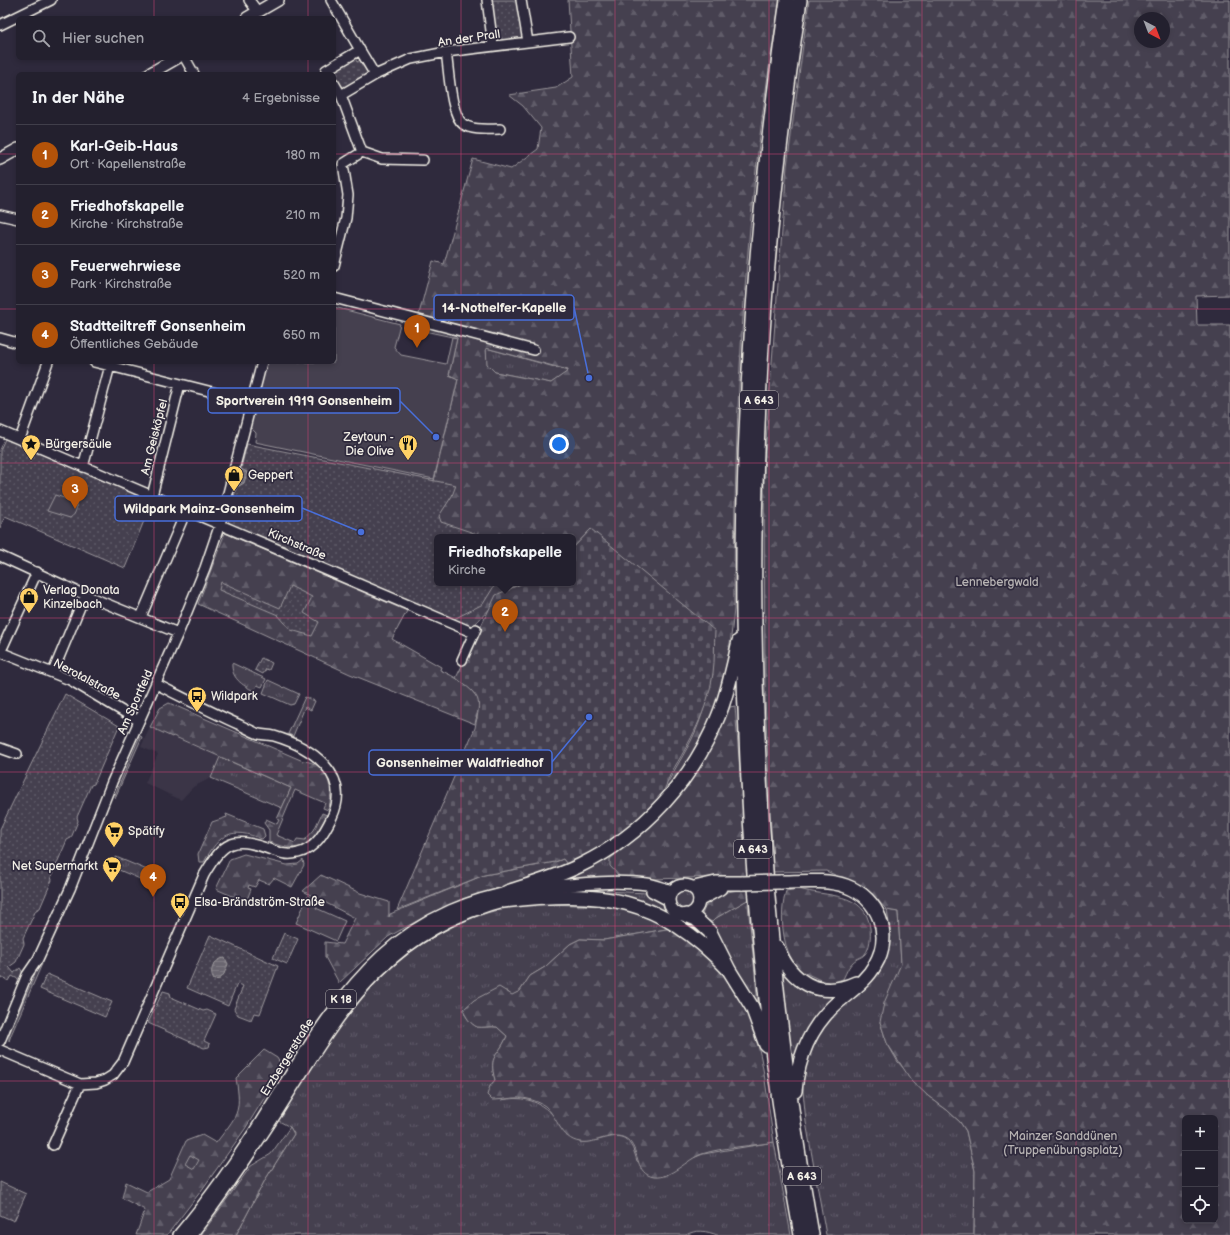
<!DOCTYPE html>
<html lang="de">
<head>
<meta charset="utf-8">
<style>
  body { margin:0; font-family:"Balsamiq Sans",sans-serif; background:#2b2836; color:#f1f3f6 }
  .controls { position:absolute; right:12px; bottom:12px; display:grid; overflow:hidden; border-radius:6px; box-shadow:0 2px 6px #0003 }
  .controls button { width:36px; height:36px; display:grid; place-items:center; padding:0; border:0; border-bottom:1px solid #403e4a; background:#23202e; color:#f1f3f6; font:20px sans-serif }
  .compass { position:absolute; left:1134px; top:12px; width:36px; height:36px; border-radius:50%; background:#23202e; box-shadow:0 2px 6px #0003; rotate:138deg }
  .you { position:absolute; left:559px; top:444px; width:14px; height:14px; margin:-10px; border:3px solid #fff; border-radius:50%; background:#1a73e8; box-shadow:0 0 0 6px #1a73e833 }
  .badge { display:grid; place-items:center; width:26px; height:26px; border-radius:50%; background:#b45309; color:#fff; font-size:13px; font-weight:700 }
  .pin { position:absolute; translate:-50% -33px; filter:drop-shadow(0 1px 2px #0008) }
  .pin::after { content:''; position:absolute; top:21px; width:14px; height:12px; background:inherit; clip-path:polygon(0 0,100% 0,50% 100%) }
  .popup { position:absolute; left:434px; top:534px; width:142px; height:52px; box-sizing:border-box; display:grid; place-content:center; border-radius:6px; background:#23202e; filter:drop-shadow(0 1px 3px #0005); font-size:13px; white-space:nowrap; color:#a3a3aa }
  .popup b { font-size:15px; color:#f1f3f6 }
  .popup::after { content:''; position:absolute; left:50%; top:100%; margin-left:-8px; border:8px solid transparent; border-top-color:#23202e }
  .list { margin:0; padding:0; list-style:none }
  h2 { display:flex; justify-content:space-between; align-items:center; height:52px; margin:0; padding:0 16px; font-size:17px }
  h2 small { font-size:13px; font-weight:400; color:#a3a3aa }
  .list li { display:grid; grid-template-columns:26px 1fr auto; gap:12px; align-items:center; box-sizing:border-box; height:60px; padding:0 16px; border-top:1px solid #403e4a }
  .list b { display:block; font-size:15px; white-space:nowrap }
  .list p { margin:0; font-size:13px; white-space:nowrap; color:#a3a3aa }
  .list em { font-size:13px; font-style:normal; color:#a3a3aa }
  .icon { flex:none; width:22px; height:22px; fill:none; stroke:currentColor; stroke-width:2; stroke-linecap:round; stroke-linejoin:round }
  .map { position:relative; flex:none; width:1230px; height:1235px; overflow:hidden }
  .search { position:absolute; background:#23202e; box-shadow:0 2px 6px #0003; left:16px; top:16px; width:320px; height:44px; display:flex; align-items:center; gap:10px; box-sizing:border-box; padding:0 14px; border-radius:6px; color:#a3a3aa; font-size:15px }
  .panel { position:absolute; background:#23202e; box-shadow:0 2px 6px #0003; left:16px; top:72px; width:320px; height:292px; border-radius:6px }
  .map>svg:first-child { display:block }
</style>
</head>
<body>
<div class="map">
<svg width="1230" height="1235" viewBox="0 0 1230 1235">
  <defs>
    <pattern id="grass-tufts" width="24" height="20" patternUnits="userSpaceOnUse"><rect width="24" height="20" fill="#454050"/><path d="M3 7l-1-3M5 7V3M7 7l1-3M15 17l-1-3M17 17v-4M19 17l1-3" fill="none" stroke="#605c69"/></pattern>
    <pattern id="forest-firs" width="22" height="20" patternUnits="userSpaceOnUse"><rect width="22" height="20" fill="#454050"/><path d="M5 1l3.5 6h-7zM16 11l3.5 6h-7z" fill="#605c69"/></pattern>
    <pattern id="cemetery-stones" width="16" height="16" patternUnits="userSpaceOnUse"><rect width="16" height="16" fill="#454050"/><path d="M2 7V4a2 2 0 0 1 4 0v3zM10 15v-3a2 2 0 0 1 4 0v3z" fill="#605c69"/></pattern>
    <pattern id="park-dots" width="8" height="8" patternUnits="userSpaceOnUse"><rect width="8" height="8" fill="#454050"/><path d="M2 2h.1M6 6h.1" fill="none" stroke="#605c69" stroke-width="1.8" stroke-linecap="round"/></pattern>
    <pattern id="water-rules" width="6" height="5" patternUnits="userSpaceOnUse"><rect width="6" height="5" fill="#6a6670"/><path d="M0 2.5h6" fill="none" stroke="#807c84"/></pattern>
  </defs>
  <rect width="100%" height="100%" fill="#2f2a3d"/>
  <filter id="ink" filterUnits="userSpaceOnUse"><feTurbulence type="fractalNoise" baseFrequency=".025" numOctaves="2"/><feDisplacementMap in="SourceGraphic" scale="8" xChannelSelector="R" yChannelSelector="G"/><feConvolveMatrix kernelMatrix="1 2 1 2 8 2 1 2 1" color-interpolation-filters="sRGB"/></filter>
  <g filter="url(#ink)">
    <path fill="#3b3647" d="M150,727L220,757L211,778L193,787L181,800L145,783L158,754L141,747Z"/>
    <path fill="url(#grass-tufts)" stroke="#9c989c" d="M486,348L569,371L551,383L495,372L486,364Z
      M232,663L266,679L262,687L257,685L254,691C242,685 231,678 232,663Z
      M268,680L281,686L283,688L284,687L299,694L294,704L290,705L263,693Z
      M305,697L315,701L311,710L305,707L293,736L288,734Z
      M140,736L142,737L115,798L114,797Z
      M220,757L291,788L282,808L211,778Z
      M632,840L610,861L623,880L558,883Z
      M116,857L152,872L147,882L112,867Z
      M675 900a10 10 0 1 1 20 0a10 10 0 1 1-20 0Z
      M605,891L648,893L664,902L674,916L681,919H689L711,942L605,894Z
      M749,899L748,905L759,1014L706,921L712,922L716,918Z
      M545,904L609,906L627,908L672,928L604,940L580,939L570,944L545,967L530,976L520,991L512,996L507,991C487,993 480,995 464,1009C464,1016 471,1024 477,1027C482,1028 491,1026 497,1027L507,1036C498,1058 488,1054 495,1080L490,1086L501,1100C542,1092 553,1117 579,1142C609,1143 626,1120 637,1161L665,1176L688,1160L703,1154L774,1142L791,1235H717C707,1231 696,1229 686,1235H236L265,1180L294,1134L290,1127L277,1120C324,1046 365,972 446,930C478,913 509,905 545,904Z
      M887,910L898,912L901,964L880,1022L887,1043L898,1062L928,1096L947,1110L960,1122L966,1131L975,1171L974,1235H826L806,1122L802,1080L807,1056L824,1024L881,968L891,936Z
      M42,964L11,1035L9,1041V1034L39,965Z
      M782,969L837,994L816,1015L793,1068Z"/>
    <path fill="url(#forest-firs)" stroke="#9c989c" fill-rule="evenodd" d="M568,0H780C745,201 734,405 734,609C729,662 720,720 688,765C680,777 669,787 660,798C669,778 681,760 691,741C702,720 707,696 713,674L591,529L573,548V537H437V583H522L509,589L472,627L375,586L377,470L434,481L458,379L449,375L457,338L415,329L433,261L444,264L473,159L511,169L538,149L541,128L523,106L509,95L556,88L573,77ZM486,348L568,370V371L551,383L495,372L487,364Z
      M809,0H1230V295L1196,296L1197,325H1230V1235H974L975,1171L966,1131L960,1122L947,1110L928,1096L911,1080L887,1043L880,1022L884,1003L901,964L898,912L887,910L867,889L826,871L773,872L765,697L764,467L787,166ZM1140,18H1164V42H1140ZM1185,1118H1215V1220H1185Z
      M225,533L407,611L392,639L441,667L440,670C456,677 471,686 480,702L475,724L350,674L198,604Z
      M169,703L303,761C328,762 335,791 328,810L323,808L325,803L295,790L276,835L295,843L297,839L305,840L314,830L322,813L327,815C311,845 304,855 269,842V830L264,823L266,819L277,824L279,820L277,819L291,788L173,736L172,737L150,727L160,708Z
      M735,706L748,876L623,880L610,866V859C627,844 646,831 661,815C692,782 712,748 730,707Z
      M226,814L263,829L265,836L262,839C231,827 220,833 204,862H199L198,854L212,822L227,817Z
      M244,854L287,865L298,864L303,860L304,865L292,887L274,878L269,884L259,880L255,887L249,885L248,888L251,889L246,902L216,889L230,859Z
      M563,859L567,864L510,886L469,897L424,917L388,937L339,983L325,957V942L342,944L355,918L303,891L321,875L360,893L389,902V917L390,914L484,875L555,862Z
      M749,889V899L716,918L712,922L703,918L702,915C708,893 728,891 749,889Z
      M799,889C825,897 866,891 870,928C871,936 870,948 865,954C864,956 859,958 857,959C849,964 847,971 843,979C839,980 833,983 828,982C824,982 818,979 814,977C810,975 806,974 803,972C781,956 779,914 786,891Z
      M672,928C720,961 749,1001 761,1058C767,1086 769,1114 774,1142C753,1146 723,1147 702,1154C687,1159 671,1179 654,1177C635,1174 640,1152 629,1141C615,1128 596,1145 580,1142C560,1139 558,1117 545,1106C541,1103 533,1100 528,1099C517,1096 504,1100 492,1100L487,1095L490,1086L495,1080C488,1054 498,1058 507,1036L497,1027C491,1026 482,1028 477,1027C471,1024 464,1016 464,1009L474,1000L499,987L512,995L520,991L530,976L545,967L570,944L580,939L604,940Z
      M264,1050L277,1058L283,1068L245,1129L201,1191L167,1235H136L145,1210L122,1198L126,1182L147,1192L169,1179L186,1141L202,1135L216,1143C237,1115 242,1114 236,1078Z
      M290,1127L294,1134L265,1180L236,1235H201L251,1166L271,1154Z"/>
    <path fill="url(#cemetery-stones)" stroke="#9c989c" d="M591,529L715,631C714,645 715,659 713,673C708,710 690,742 671,773C667,781 665,791 660,798C643,823 594,853 567,864L563,859L555,862L484,875L397,910L475,728C481,697 482,698 456,678L496,595L523,583H573V548Z"/>
    <path fill="url(#park-dots)" stroke="#9c989c" d="M491,0H519L524,38L497,42Z
      M355,58L357,62L360,60L368,74L342,90L332,72Z
      M5,439L152,501L125,568L5,516L0,528V450Z
      M247,444L456,485L452,496L439,516L441,522L486,537H437V583H496L483,604L454,619L230,524L228,521Z
      M221,582L280,608L290,586L312,597L304,613L319,622L312,636L291,630L278,615L219,590Z
      M261,658L272,663L269,670L266,669L263,674L255,670Z
      M65,694L119,726L94,784L91,785L77,817L78,821L71,838L67,840L51,877L52,880L40,908L36,910L23,938L24,944L16,962L9,967L14,973L20,968L23,973L20,980L12,976L9,981L0,977V829Z
      M284,933L298,939L287,964L273,958Z
      M210,935L278,966L260,1014L254,1013L251,1020L238,1015L234,1009L243,986L237,984L228,1006L187,988Z
      M47,974L112,1002L105,1017L40,989Z
      M163,991L170,993L171,997L203,1011L207,1010L216,1014L204,1041L210,1044L209,1047L204,1048L148,1023Z
      M0,1182L26,1194L14,1221L0,1215Z"/>
    <path fill="#454050" stroke="#9c989c" d="M334,307L400,324L394,347L401,355L446,364L452,337L457,338L449,375L458,379L434,479L255,442L256,433L250,427L267,362H334Z
      M55,495L76,502C77,509 76,514 70,518L47,511Z
      M308,896L319,901L316,908L345,921L336,941L296,923Z
      M190,1155L199,1160L194,1169L185,1164Z"/>
    <path fill="url(#water-rules)" stroke="#a19ea0" d="M241,469L247,472L244,483L239,486L237,485Z
      M225,958L228,964L224,974L220,979L214,980C208,971 214,959 225,958Z"/>
    <g fill="none" stroke-linecap="round" stroke-linejoin="round">
      <g stroke="#f4f1e8" stroke-width="12">
        <path id="minor" d="M249,0L258,12
          M331,0L360,50
          M487,0L493,46
          M521,0L528,42
          M0,25L51,0
          M446,52C449,69 450,114 463,124C473,131 488,129 500,129
          M185,58L194,74
          M328,74L326,70L360,50L375,75
          M334,83L341,95L375,75L411,59L446,52L569,37
          M362,152L382,159L423,160
          M0,215L18,219
          M334,266L346,218L348,195L343,164L362,152L341,95
          M334,298L534,350
          M0,338L18,343
          M94,362L252,402
          M0,431L474,633
          M20,439L48,362
          M83,467L111,362
          M152,496L180,384
          M0,556L85,595L178,633
          M141,617L186,511
          M0,652L70,680L139,721
          M0,653L37,572
          M462,660L476,629
          M53,672L85,595
          M0,748L17,754
          M0,1041L27,975L38,959L70,889L112,782L180,629L205,568L220,524L262,362
          M0,1050L80,1084L96,1083L105,1080L113,1075L123,1062L204,875C224,841 232,836 269,849C280,853 287,856 298,853C316,849 325,831 332,817C352,774 311,747 274,736C270,735 264,735 259,734C253,732 246,728 240,725C211,712 184,698 156,684
          M53,1145L80,1084"/>
      </g>
      <g stroke="#f4f1e8" stroke-width="14">
        <path id="major" d="M247,18L278,0
          M149,74L177,58
          M0,159L18,149
          M669 900a15 15 0 1 1 30 0a15 15 0 1 1-30 0Z
          M652,891L669,900
          M179,1235C212,1196 242,1153 269,1109C343,991 393,903 545,887C578,884 614,880 647,884C655,885 664,889 672,891
          M191,1235C222,1195 250,1153 278,1110C342,1009 384,931 510,899"/>
      </g>
      <g stroke="#f4f1e8" stroke-width="16">
        <path id="highway" d="M787,0C726,409 726,828 801,1235
          M800,0C785,101 772,202 765,303C742,614 758,928 812,1235
          M780,882C800,882 826,879 846,886C879,898 893,935 875,965C867,980 852,990 839,1001C811,1025 798,1055 795,1091
          M694,888L716,883H743
          M507,892C532,884 557,877 581,865C643,835 692,781 718,717C728,693 733,667 739,641
          M700,899L720,888
          M503,901C601,890 658,895 729,970
          M686,915L696,919L710,932L729,970L752,1007L766,1045
          M777,947C791,982 819,1000 856,983"/>
      </g>
      <use href="#minor" stroke="#2f2a3d" stroke-width="9"/>
      <use href="#major" stroke="#2f2a3d" stroke-width="11"/>
      <use href="#highway" stroke="#2f2a3d" stroke-width="13"/>
      <g stroke="#f4f1e8" stroke-width="16" stroke-linecap="butt">
        <path id="highway-bridge" d="M743,883L780,882"/>
      </g>
      <use href="#highway-bridge" stroke="#2f2a3d" stroke-width="13"/>
    </g>
  </g>
  <path fill="none" stroke="#cc4377" stroke-width="1" stroke-opacity="0.55" d="M154,0V18M308,0V18M461,0V1235M615,0V1235M769,0V1235M922,0V1235M1076,0V1235M154,58V74M308,58V74M0,154H18M334,154H1230M0,309H18M334,309H1230M154,362V1235M308,362V1235M0,463H1230M0,618H1230M0,772H1230M0,926H1230M0,1081H1230"/>
  <defs>
    <g id="sight-pin" transform="scale(1)"><path d="M0 17L-7.5 6A9.5 9.5 0 1 1 7.5 6Z" fill="#ffd166" stroke="#2f2a3d"/><path d="M0-6L1.8-2.2L6-1.7L2.9 1.2L3.7 5.4L0 3.3L-3.7 5.4L-2.9 1.2L-6-1.7L-1.8-2.2Z" fill="#111"/></g>
    <g id="restaurant-pin" transform="scale(1)"><path d="M0 17L-7.5 6A9.5 9.5 0 1 1 7.5 6Z" fill="#ffd166" stroke="#2f2a3d"/><path d="M-5-6h1v4h1v-4h1v4h1v-4h1v5L-1.5 .5V6h-2V.5L-5-1ZM5-6V6H3V1.5H1.5Q1.5-4 5-6Z" fill="#111"/></g>
    <g id="shop-pin" transform="scale(1)"><path d="M0 17L-7.5 6A9.5 9.5 0 1 1 7.5 6Z" fill="#ffd166" stroke="#2f2a3d"/><path d="M-5-2.5h2.3a2.7 3.5 0 0 1 5.4 0H5L5.5 6h-11ZM-1.5-2.5h3a1.5 2.3 0 0 0-3 0Z" fill="#111"/></g>
    <g id="bus-pin" transform="scale(1)"><path d="M0 17L-7.5 6A9.5 9.5 0 1 1 7.5 6Z" fill="#ffd166" stroke="#2f2a3d"/><path d="M-5-6H5V4H4V6H2V4H-2V6H-4V4H-5ZM-3.5-4V0h7V-4ZM-3.5 1.2v1.5H-2V1.2ZM2 1.2v1.5H3.5V1.2Z" fill="#111"/></g>
    <g id="supermarket-pin" transform="scale(1)"><path d="M0 17L-7.5 6A9.5 9.5 0 1 1 7.5 6Z" fill="#ffd166" stroke="#2f2a3d"/><path d="M-6-5.5h2.5l.6 2H6L4.5 2H-2.5L-4.4-4H-6ZM-1.5 3.2a1.3 1.3 0 1 0 .1 0ZM3 3.2a1.3 1.3 0 1 0 .1 0Z" fill="#111"/></g>
  </defs>
  <g fill-rule="evenodd">
    <use href="#sight-pin" x="31" y="444"/>
    <use href="#restaurant-pin" x="408" y="444"/>
    <use href="#shop-pin" x="234" y="475"/>
    <use href="#shop-pin" x="29" y="597"/>
    <use href="#bus-pin" x="197" y="696"/>
    <use href="#supermarket-pin" x="114" y="831"/>
    <use href="#supermarket-pin" x="112" y="866"/>
    <use href="#bus-pin" x="180" y="902"/>
  </g>
  <g text-anchor="middle" stroke-width="3.5" stroke-linejoin="round" paint-order="stroke">
    <g fill="#2f2a3d" stroke="#b9b5b5" stroke-width="1">
      <rect x="740" y="391" width="38" height="18" rx="3"/>
      <rect x="734" y="840" width="38" height="18" rx="3"/>
      <rect x="326" y="990" width="30" height="18" rx="3"/>
      <rect x="783" y="1167" width="38" height="18" rx="3"/>
    </g>
    <g font-size="11" font-weight="bold" fill="#f4f1e8">
      <text x="759" y="404">A 643</text>
      <text x="753" y="853">A 643</text>
      <text x="341" y="1003">K 18</text>
      <text x="802" y="1180">A 643</text>
    </g>
    <g font-size="12" fill="#f4f1e8" stroke="#2f2a3d">
      <text transform="translate(469 38) rotate(-8)" y="4">An der Prall</text>
      <text transform="translate(154 437) rotate(-76)" y="4">Am Geisköpfel</text>
      <text transform="translate(297 544) rotate(23)" y="4">Kirchstraße</text>
      <text transform="translate(87 679) rotate(28)" y="4">Nerotalstraße</text>
      <text transform="translate(135 702) rotate(-66)" y="4">Am Sportfeld</text>
      <text transform="translate(287 1057) rotate(-58)" y="4">Erzbergerstraße</text>
    </g>
    <g font-size="12" fill="#f4f1e8" stroke="#2f2a3d" text-anchor="start">
      <text x="394" y="441" text-anchor="end">Zeytoun -<tspan x="394" dy="14">Die Olive</tspan></text>
      <text x="45" y="448">Bürgersäule</text>
      <text x="248" y="479">Geppert</text>
      <text x="43" y="594">Verlag Donata<tspan x="43" dy="14">Kinzelbach</tspan></text>
      <text x="211" y="700">Wildpark</text>
      <text x="128" y="835">Spätify</text>
      <text x="98" y="870" text-anchor="end">Net Supermarkt</text>
      <text x="194" y="906">Elsa-Brändström-Straße</text>
    </g>
    <g font-size="12" fill="#b7b3b3" stroke="#2f2a3d">
      <text x="997" y="586">Lennebergwald</text>
      <text x="1063" y="1140">Mainzer Sanddünen<tspan x="1063" dy="14">(Truppenübungsplatz)</tspan></text>
    </g>
  </g>
  <path fill="none" stroke="#486fdb" stroke-width="1.5" d="M589 378L574 307M436 437L400 401M361 532L302 508M589 717L552 762"/>
  <g fill="#486fdb" stroke="#2f2a3d" stroke-width="1.5">
    <circle cx="589" cy="378" r="4"/>
    <circle cx="436" cy="437" r="4"/>
    <circle cx="361" cy="532" r="4"/>
    <circle cx="589" cy="717" r="4"/>
  </g>
  <g fill="#2f2a3d" stroke="#486fdb" stroke-width="1.5">
    <rect x="434" y="295" width="140" height="25" rx="4"/>
    <rect x="208" y="388" width="192" height="25" rx="4"/>
    <rect x="115" y="496" width="187" height="25" rx="4"/>
    <rect x="369" y="750" width="183" height="25" rx="4"/>
  </g>
  <g font-size="13" text-anchor="middle" font-weight="bold" fill="#f4f1e8">
    <text x="504" y="312">14-Nothelfer-Kapelle</text>
    <text x="304" y="405">Sportverein 1919 Gonsenheim</text>
    <text x="209" y="513">Wildpark Mainz-Gonsenheim</text>
    <text x="460" y="767">Gonsenheimer Waldfriedhof</text>
  </g>
</svg>
<div class="controls">
<button>+</button>
<button>−</button>
<button><svg class="icon" aria-label="locate" viewBox="0 0 24 24"><circle cx="12" cy="12" r="6"/><path d="M12 2v4M12 18v4M2 12h4M18 12h4"/></svg></button>
</div>
<svg class="compass" viewBox="-18 -18 36 36"><path d="M0-13l5 13h-10z" fill="#e53935"/><path d="M0 13l5-13h-10z" fill="#a3a3aa"/></svg>
<div class="you"></div>
<div class="pin badge" style="left:417px;top:348px">1</div>
<div class="pin badge" style="left:505px;top:632px">2</div>
<div class="popup"><b>Friedhofskapelle</b>Kirche</div>
<div class="pin badge" style="left:75px;top:509px">3</div>
<div class="pin badge" style="left:153px;top:897px">4</div>
<div class="search"><svg class="icon" aria-label="search" viewBox="0 0 24 24"><circle cx="10" cy="10" r="6"/><path d="M15 15l6 6"/></svg>Hier suchen</div>
<section class="panel">
<h2>In der Nähe<small>4 Ergebnisse</small></h2>
<ul class="list">
<li><span class="badge">1</span><div><b>Karl-Geib-Haus</b><p>Ort · Kapellenstraße</p></div><em>180 m</em></li>
<li><span class="badge">2</span><div><b>Friedhofskapelle</b><p>Kirche · Kirchstraße</p></div><em>210 m</em></li>
<li><span class="badge">3</span><div><b>Feuerwehrwiese</b><p>Park · Kirchstraße</p></div><em>520 m</em></li>
<li><span class="badge">4</span><div><b>Stadtteiltreff Gonsenheim</b><p>Öffentliches Gebäude</p></div><em>650 m</em></li>
</ul>
</section>
</div>
</body>
</html>
